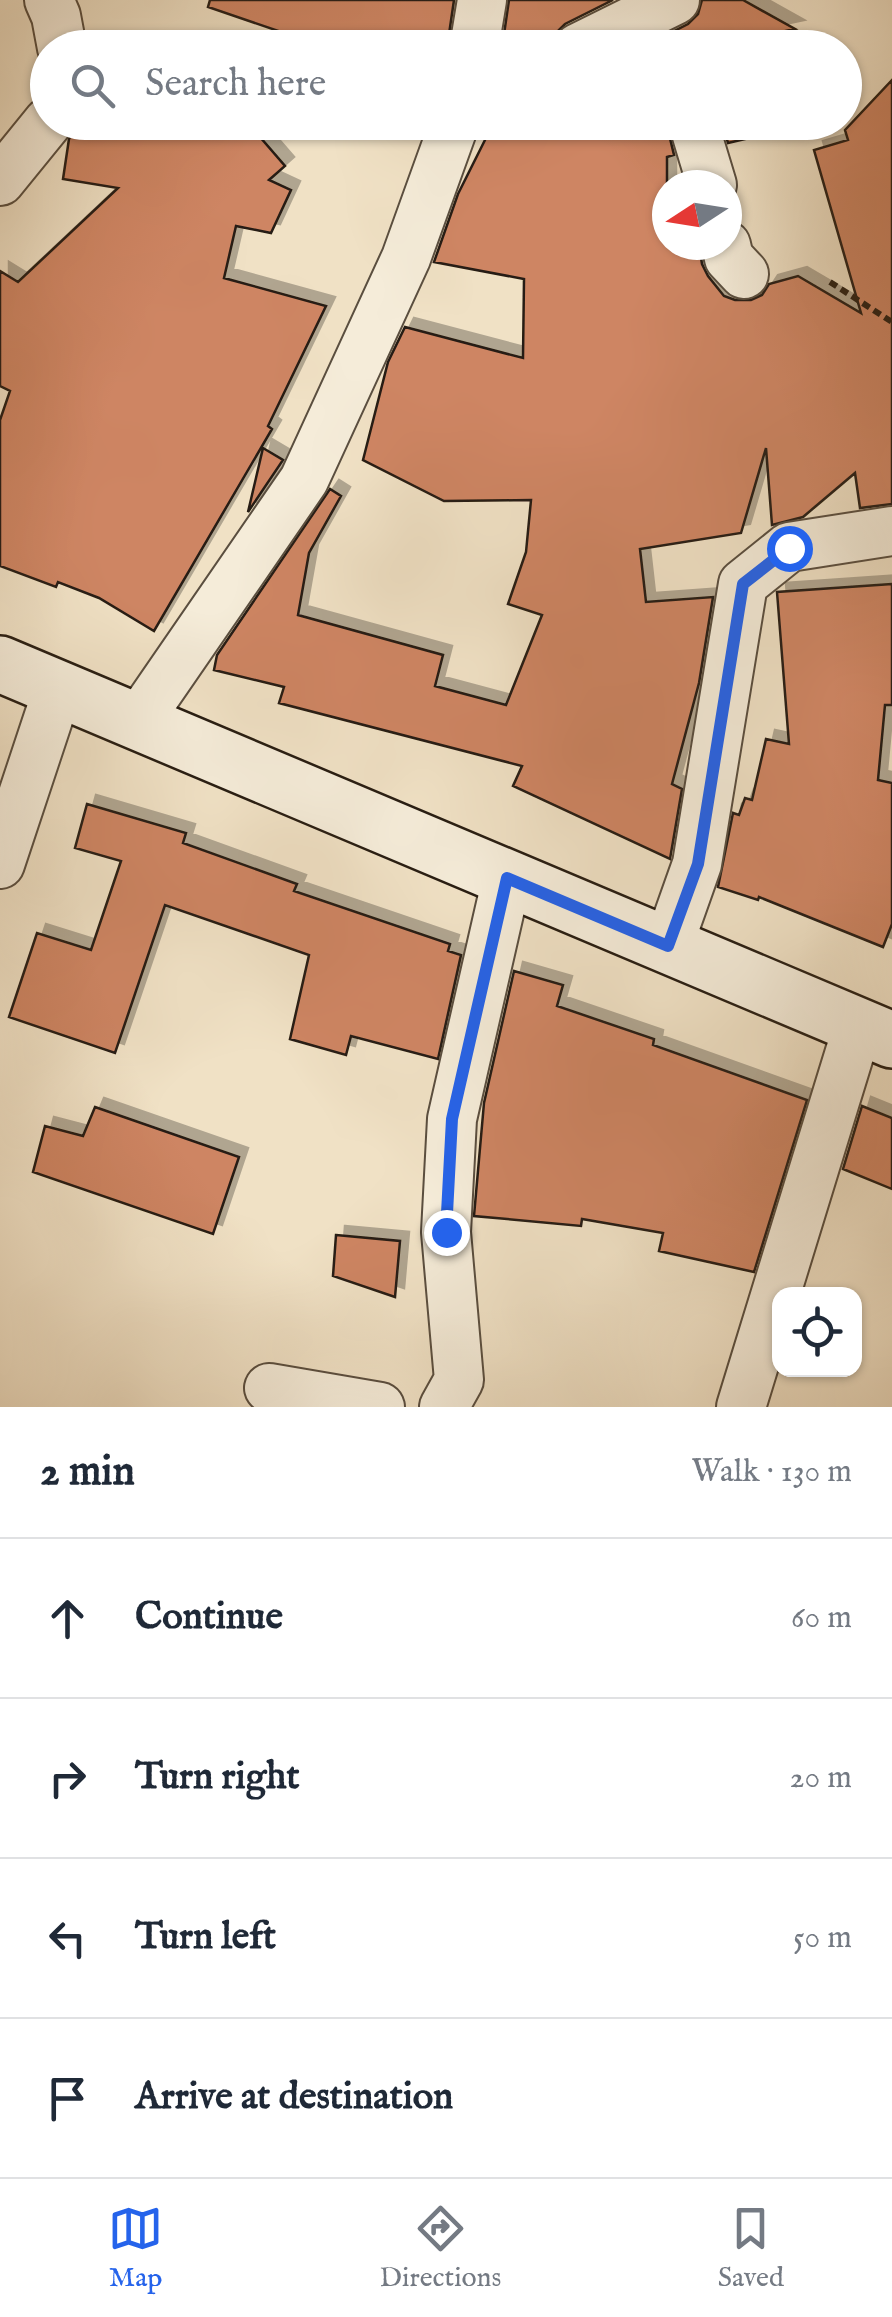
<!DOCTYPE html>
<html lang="en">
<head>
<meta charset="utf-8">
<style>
  body { margin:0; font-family:"IM FELL English",serif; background:#f6f6f7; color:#1f2937 }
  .controls { position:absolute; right:30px; bottom:30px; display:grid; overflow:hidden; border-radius:20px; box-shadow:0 2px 8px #0004 }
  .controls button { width:90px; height:90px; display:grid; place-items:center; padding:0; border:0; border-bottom:2px solid #e0e1e3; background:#fff; color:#1f2937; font:50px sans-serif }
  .compass { position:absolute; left:652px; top:170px; width:90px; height:90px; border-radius:50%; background:#fff; box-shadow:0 2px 8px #0004; rotate:258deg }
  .stop { position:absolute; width:30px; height:30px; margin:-22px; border:8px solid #2563eb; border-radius:50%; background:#fff }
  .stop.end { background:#2563eb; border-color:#fff; box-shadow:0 2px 10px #0008 }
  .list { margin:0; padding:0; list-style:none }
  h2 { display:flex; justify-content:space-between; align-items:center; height:130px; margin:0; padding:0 40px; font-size:42px }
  h2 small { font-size:32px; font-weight:400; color:#747a83 }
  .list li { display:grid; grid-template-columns:65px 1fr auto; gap:30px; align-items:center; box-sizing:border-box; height:160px; padding:0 40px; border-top:2px solid #e0e1e3 }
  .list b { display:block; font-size:38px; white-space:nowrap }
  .list em { font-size:32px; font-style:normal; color:#747a83 }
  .icon { flex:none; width:55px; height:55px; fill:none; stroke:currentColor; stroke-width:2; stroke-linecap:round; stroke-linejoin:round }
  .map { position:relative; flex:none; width:892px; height:1407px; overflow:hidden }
  .search { position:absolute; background:#fff; box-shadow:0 2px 8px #0004; left:30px; right:30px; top:30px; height:110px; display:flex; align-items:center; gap:25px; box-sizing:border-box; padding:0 35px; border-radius:55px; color:#747a83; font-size:38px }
  .sheet { height:770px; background:#fff }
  nav { display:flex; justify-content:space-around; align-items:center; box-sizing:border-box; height:140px; border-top:2px solid #e0e1e3; background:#fff; font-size:28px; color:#747a83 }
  nav a { display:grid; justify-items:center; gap:5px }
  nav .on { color:#2563eb }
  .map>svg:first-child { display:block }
</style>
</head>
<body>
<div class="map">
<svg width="892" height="1407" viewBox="0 0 892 1407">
  <defs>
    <filter id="shadow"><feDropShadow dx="9" dy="-9" stdDeviation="0" flood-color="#0004"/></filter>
  </defs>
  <rect width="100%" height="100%" fill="#f0e1c5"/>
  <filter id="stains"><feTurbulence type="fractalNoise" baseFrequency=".002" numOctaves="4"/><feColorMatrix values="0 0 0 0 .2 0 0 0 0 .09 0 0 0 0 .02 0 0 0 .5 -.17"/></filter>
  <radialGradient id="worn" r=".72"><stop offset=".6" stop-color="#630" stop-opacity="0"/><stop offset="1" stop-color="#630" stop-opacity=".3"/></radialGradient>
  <path fill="#ce8564" stroke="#281d12" stroke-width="2.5" filter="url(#shadow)" d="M210,0H454L447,48H328L208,7Z
    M509,0H613L565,24L555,34L551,48H502Z
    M702,0H743L795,29L762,36L775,48H641L688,24L698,14Z
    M892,80V504L860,508L855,473L803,517L772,525L766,448L741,533L640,549L646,602L713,597L699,683L672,784L682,789L670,859L513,786L522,766L279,703L284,687L214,670L217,655L330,489L341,496L309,553L298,615L443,655L435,686L506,705L542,615L508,604L526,552L531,500L444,501L363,460L388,362L405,327L523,358L524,279L434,262L458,194L494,122H666L674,155L667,157V245H699L702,264L708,276L724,296L735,300H751L762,295L769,284L798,276L861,313L814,150L848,140L845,130Z
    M85,122H247L285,166L269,180L291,190L271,233L236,226L224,278L326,306L268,426L272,429L154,631L99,598L58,582L56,587L0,566V420L10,391L0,386V271L18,282L118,188L63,179L69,139L74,130L83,132Z
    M722,122H743L745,139L728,143Z
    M263,448L283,460L248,512Z
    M892,584V705H885L878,780L892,783V924L883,947L759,897L758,900L718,887L733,813L739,815L745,798L752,800L766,739L789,744L777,592Z
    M87,804L186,833L183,843L297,884L294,891L450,944L448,951L461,955L438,1059L351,1036L346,1055L290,1039L309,955L165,905L115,1053L9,1017L37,933L91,950L121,861L75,848Z
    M514,971L563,985L557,1006L654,1039L653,1045L807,1100L754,1272L659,1251L663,1233L582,1219L581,1226L474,1216L484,1103Z
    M862,1106L892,1118V1189L843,1169Z
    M95,1107L239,1157L213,1234L33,1172L45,1126L83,1136Z
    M336,1235L400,1241L395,1297L333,1276Z"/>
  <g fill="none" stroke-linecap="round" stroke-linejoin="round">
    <g stroke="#5a4e3f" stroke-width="52">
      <path id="minor" d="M49,0L56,16L62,48
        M474,48L482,0
        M578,48L675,0
        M693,122L712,185
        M0,181L48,122
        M726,245L729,258L744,274
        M138,721L304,480L406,258L455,122
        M0,864L58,689
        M668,946L697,864L743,584L789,547L892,531
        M269,1388L380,1407
        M444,1407L459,1380L446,1232L452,1119L507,878
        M741,1407L858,1026"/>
    </g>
    <g stroke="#281d12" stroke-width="60">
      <path id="secondary" d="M0,664L892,1040"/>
    </g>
    <path stroke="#281d12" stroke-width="6" stroke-dasharray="8 5" stroke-linecap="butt" d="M830,282L892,322"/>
    <use href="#minor" stroke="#f5ecd9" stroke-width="48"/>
    <use href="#secondary" stroke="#f5ecd9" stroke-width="55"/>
  </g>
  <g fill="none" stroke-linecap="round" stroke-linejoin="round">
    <path stroke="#2563eb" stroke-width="12" d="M446,1232L452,1119L507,878L668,946L698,864L743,584L789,548"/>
  </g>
  <rect width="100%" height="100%" filter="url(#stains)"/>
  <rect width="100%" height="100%" fill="url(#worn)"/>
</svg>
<div class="controls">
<button><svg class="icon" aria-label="locate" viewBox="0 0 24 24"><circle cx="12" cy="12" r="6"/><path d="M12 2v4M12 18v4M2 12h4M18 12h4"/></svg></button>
</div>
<svg class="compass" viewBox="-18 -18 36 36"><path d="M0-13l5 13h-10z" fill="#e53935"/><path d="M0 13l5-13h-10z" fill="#747a83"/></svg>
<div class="stop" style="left:789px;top:548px"></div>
<div class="stop end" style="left:446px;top:1232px"></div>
<div class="search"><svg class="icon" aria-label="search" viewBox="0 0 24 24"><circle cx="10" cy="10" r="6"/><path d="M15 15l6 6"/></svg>Search here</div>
</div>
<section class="sheet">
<h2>2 min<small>Walk · 130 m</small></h2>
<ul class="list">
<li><svg class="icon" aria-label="ahead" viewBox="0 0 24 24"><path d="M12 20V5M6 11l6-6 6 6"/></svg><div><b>Continue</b></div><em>60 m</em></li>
<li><svg class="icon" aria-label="right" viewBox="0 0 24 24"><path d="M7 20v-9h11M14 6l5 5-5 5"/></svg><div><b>Turn right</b></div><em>20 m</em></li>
<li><svg class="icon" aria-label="left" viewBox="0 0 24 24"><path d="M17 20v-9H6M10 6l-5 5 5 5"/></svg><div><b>Turn left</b></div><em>50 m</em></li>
<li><svg class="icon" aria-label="arrive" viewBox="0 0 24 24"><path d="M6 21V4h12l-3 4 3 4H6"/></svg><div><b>Arrive at destination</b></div></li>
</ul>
</section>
<nav>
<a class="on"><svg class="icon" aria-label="map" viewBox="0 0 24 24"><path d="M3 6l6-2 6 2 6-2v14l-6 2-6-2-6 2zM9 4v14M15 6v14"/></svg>Map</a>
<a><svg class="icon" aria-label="directions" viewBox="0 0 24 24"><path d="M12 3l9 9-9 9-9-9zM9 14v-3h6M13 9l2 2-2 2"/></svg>Directions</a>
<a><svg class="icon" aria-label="saved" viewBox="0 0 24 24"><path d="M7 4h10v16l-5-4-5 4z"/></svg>Saved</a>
</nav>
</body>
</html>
